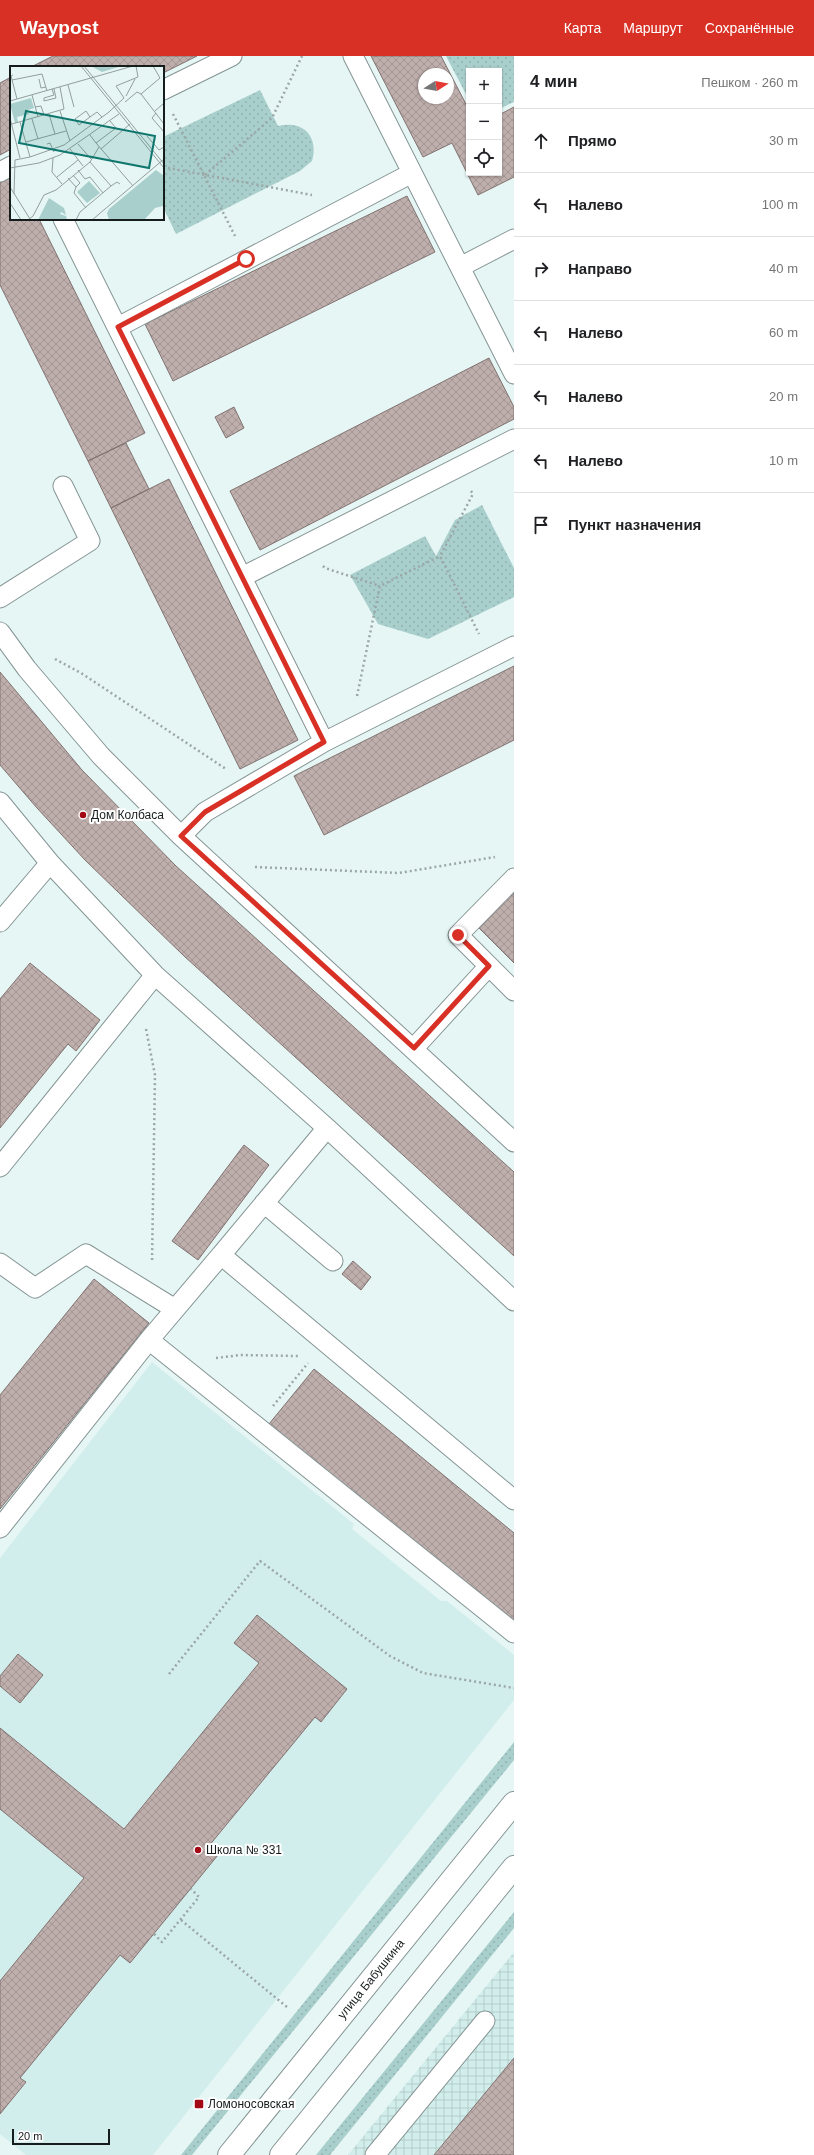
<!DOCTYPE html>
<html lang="ru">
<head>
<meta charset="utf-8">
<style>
  body { margin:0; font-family:Helvetica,sans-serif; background:#f6f6f6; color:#202124 }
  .controls { position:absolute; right:12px; top:12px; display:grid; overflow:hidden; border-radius:0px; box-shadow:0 1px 3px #0004 }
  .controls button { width:36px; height:36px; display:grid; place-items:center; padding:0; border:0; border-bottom:1px solid #e0e0e0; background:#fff; color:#202124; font:20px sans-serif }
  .compass { position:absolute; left:418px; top:12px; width:36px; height:36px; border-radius:50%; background:#fff; box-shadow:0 1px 3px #0004; rotate:79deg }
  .scale { position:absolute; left:12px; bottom:10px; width:98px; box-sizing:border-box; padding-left:4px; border:2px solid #161c1c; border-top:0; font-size:11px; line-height:14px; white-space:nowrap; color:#161c1c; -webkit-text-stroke:3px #fff; paint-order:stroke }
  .stop { position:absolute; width:12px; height:12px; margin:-9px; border:3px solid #d93025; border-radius:50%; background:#fff }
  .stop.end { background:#d93025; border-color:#fff; box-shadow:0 1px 4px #0008 }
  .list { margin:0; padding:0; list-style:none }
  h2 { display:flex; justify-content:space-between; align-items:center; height:52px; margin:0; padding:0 16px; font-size:17px }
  h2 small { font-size:13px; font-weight:400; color:#757577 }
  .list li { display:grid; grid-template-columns:26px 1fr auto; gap:12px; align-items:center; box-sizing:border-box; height:64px; padding:0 16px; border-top:1px solid #e0e0e0 }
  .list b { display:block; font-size:15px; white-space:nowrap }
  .list em { font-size:13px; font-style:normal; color:#757577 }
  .icon { flex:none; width:22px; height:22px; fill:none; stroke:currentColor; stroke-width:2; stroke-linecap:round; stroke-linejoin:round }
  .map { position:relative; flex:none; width:514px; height:2099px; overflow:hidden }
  header { display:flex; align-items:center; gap:24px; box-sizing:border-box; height:56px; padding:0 20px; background:#d93025; color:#fff }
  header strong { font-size:19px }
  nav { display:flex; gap:22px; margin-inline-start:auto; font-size:14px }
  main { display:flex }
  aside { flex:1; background:#fff }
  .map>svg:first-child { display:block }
</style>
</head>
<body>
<header>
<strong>Waypost</strong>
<nav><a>Карта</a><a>Маршрут</a><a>Сохранённые</a></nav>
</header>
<main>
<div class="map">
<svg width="514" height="2099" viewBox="0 0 514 2099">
  <defs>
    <pattern id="industrial-grid" width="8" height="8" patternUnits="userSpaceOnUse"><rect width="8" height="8" fill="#d2eeec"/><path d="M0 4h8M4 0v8" fill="none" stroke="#b4ccca"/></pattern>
    <pattern id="grass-dots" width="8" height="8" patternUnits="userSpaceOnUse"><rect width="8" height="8" fill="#a9cfcc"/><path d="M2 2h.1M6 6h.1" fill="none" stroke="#91b1af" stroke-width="1.8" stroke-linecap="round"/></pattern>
    <pattern id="building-cross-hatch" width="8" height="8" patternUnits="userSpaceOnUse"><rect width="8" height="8" fill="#beaeac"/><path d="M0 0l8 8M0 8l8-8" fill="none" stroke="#a39593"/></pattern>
  </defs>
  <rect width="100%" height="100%" fill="#e5f6f5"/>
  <path fill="#d2eeec" d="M152,1306L354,1468L352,1473L441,1545H447L514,1599V1644L153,2099H26L0,2078V1502Z"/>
  <path fill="url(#industrial-grid)" d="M514,1896V2099H348Z"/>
  <path fill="url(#grass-dots)" d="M446,0H514V46L499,53V15H469V44Z
    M260,34L278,70C303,64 319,80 312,105L300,115L176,178L163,151V81Z
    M482,449L514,512V541L428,583L378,568L350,519L425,480L436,500L455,464Z
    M514,1686V1704L192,2099H181Z
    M514,1856V1872L330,2099H316Z"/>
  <path fill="url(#building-cross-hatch)" stroke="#817270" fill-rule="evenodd" d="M53,0H197L163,17V11H31Z
    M371,0H441L469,54V117H499V59L514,51V121L478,139L452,87L423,101ZM424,18H448V42H424Z
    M11,21V93L0,99V27Z
    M11,121V163H39L145,377L88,405L0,229V127Z
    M407,140L435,196L173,325L145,268Z
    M489,302L514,351V363L260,494L230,435Z
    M234,351L244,372L226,382L215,361Z
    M126,387L149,433L111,452L88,405Z
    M169,423L298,684L240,713L111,452Z
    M514,610V684L324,779L294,720Z
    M0,616L82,714L176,810L514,1116V1200L184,900L85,804L37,752L0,709Z
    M514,835V907L478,871Z
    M30,907L100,964L76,995L68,988L0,1072V943Z
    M244,1089L269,1109L198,1204L172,1185Z
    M353,1205L371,1221L361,1234L342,1218Z
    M94,1223L149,1267L0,1453V1339Z
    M314,1313L514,1477V1568L269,1368Z
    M257,1559L347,1633L321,1666L315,1661L208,1791L218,1799L130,1907L120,1899L20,2022L26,2026L0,2058V1925L84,1822L0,1753V1672L124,1773L259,1607L234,1587Z
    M18,1598L43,1619L20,1647L0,1630V1620Z
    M514,2002V2099H434Z"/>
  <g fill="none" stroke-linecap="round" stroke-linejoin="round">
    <g stroke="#849493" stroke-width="21">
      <path id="lane" d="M353,0L514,318
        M163,34L232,0
        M0,116L11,110
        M63,163L324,686
        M460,211L514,183
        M118,271L412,117
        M242,521L514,383
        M0,542L90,485L63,430
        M0,576L27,613L101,700L181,780L514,1086
        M0,746L50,807L155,919L327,1072L514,1245
        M181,780L205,756L324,686L514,590
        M514,822L458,879L514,935
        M0,866L50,807
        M414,992L489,910
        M327,1072L221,1199L514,1444
        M0,1111L155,919
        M264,1147L333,1205
        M0,1207L35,1232L86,1198L175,1253
        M149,1284L514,1577
        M0,1472L149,1284L221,1199
        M375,2099L485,1965"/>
    </g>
    <g stroke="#849493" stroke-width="24">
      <path id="secondary" d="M229,2099L514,1747
        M281,2099L514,1811"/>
    </g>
    <path stroke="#9aa7a6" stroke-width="2.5" stroke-dasharray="2 3" stroke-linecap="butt" d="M173,58L235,180
      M163,111L312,139
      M205,119L272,62L302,0
      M471,435L473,438L440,500L479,578
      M323,510L325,512L380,530
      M55,603L81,617L226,713
      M357,640L380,530L440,500
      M255,811L399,817L495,801
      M146,973L155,1019L152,1207
      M216,1302L240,1299L298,1300
      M273,1350L308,1307
      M169,1618L260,1505L390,1600L423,1617L514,1632
      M181,1864L287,1951
      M154,1878L162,1886L199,1841L191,1833"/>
    <use href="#lane" stroke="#fff" stroke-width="19"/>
    <use href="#secondary" stroke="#fff" stroke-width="22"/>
  </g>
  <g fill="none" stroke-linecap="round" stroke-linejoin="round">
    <path stroke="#d93025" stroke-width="5" d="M246,203L118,271L324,686L205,756L181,780L414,992L489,910L458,879"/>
  </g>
  <g fill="#a30815" stroke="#fff" stroke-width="1.5">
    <circle cx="83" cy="759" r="4"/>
    <circle cx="198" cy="1794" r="4"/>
    <rect x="194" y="2043" width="10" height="10" rx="2"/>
  </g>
  <g text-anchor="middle" stroke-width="4" stroke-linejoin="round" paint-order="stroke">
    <g font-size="12" fill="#161c1c" stroke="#fff" text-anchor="start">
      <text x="91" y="763">Дом Колбаса</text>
      <text x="206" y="1798">Школа № 331</text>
      <text x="208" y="2052">Ломоносовская</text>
    </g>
    <g font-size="12" fill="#161c1c" stroke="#fff">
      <text transform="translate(371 1923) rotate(-51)" y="4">улица Бабушкина</text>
    </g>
  </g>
  <g transform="translate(10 10)">
    <rect width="154" height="154" fill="#e5f6f5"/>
    <path d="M81,0H112L92,6ZM21,32L24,42L18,44L19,48L7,51L8,56L5,57L0,38ZM146,104L154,110L153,140L145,142L134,154H99L97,147L99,143ZM39,132L54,142L56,149L51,146L50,148L56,150L57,154H28Z" fill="#a9cfcc"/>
    <path d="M79,115L90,127L77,137L67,126Z" fill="#a9cfcc"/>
    <path fill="none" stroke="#929f9e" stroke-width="1" d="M71,0L154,102M74,0L154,98M143,0L150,12L131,28L154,58M3,9L1,10L7,33M29,13L31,22L36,21M2,14L32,8L37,25M58,19L64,41M42,23L44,29L34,32V35L46,32L44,23M22,29L28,51M116,30L125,13M0,35L123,0M115,36L127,26L131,28M25,41L31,40L34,49M50,45L60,75M145,45L154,37M146,47L142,52L154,66M39,48L45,68M80,51L76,45L65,53L69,59L80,51L87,46L92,51M0,52L10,92M22,53L28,73M2,58L54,43L50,21M80,69L86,77L106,62L100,55M137,70L149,84L154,81M16,76L56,65M86,77L123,120M37,78L40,77L44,86M68,78L81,93M60,83L73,100M91,83L120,58M20,91L54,79L99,46L114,32L106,20L128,11L126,0M43,92L42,106L52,118M80,96L101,120L107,116L110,118M0,102L29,97L50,89L109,48M68,104L75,113L80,111L93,127M63,109L70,117L66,121M47,111L68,94M58,112L66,121L64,127L76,142M0,121L20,153M4,128L5,94L20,91L10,56M0,137L11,154M18,154L23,150L34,129L46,124L80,96L89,81M66,154L70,146L101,120M82,154L154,93"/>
    <path fill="#0f766e" fill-opacity="0.15" stroke="#0f766e" stroke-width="2" d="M16,45L145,70L139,102L9,77Z"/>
    <rect width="154" height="154" fill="none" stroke="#161c1c" stroke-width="2"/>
  </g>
</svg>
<div class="controls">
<button>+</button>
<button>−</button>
<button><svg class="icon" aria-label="locate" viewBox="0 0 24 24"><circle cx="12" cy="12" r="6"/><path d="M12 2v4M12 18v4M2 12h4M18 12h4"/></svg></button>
</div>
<svg class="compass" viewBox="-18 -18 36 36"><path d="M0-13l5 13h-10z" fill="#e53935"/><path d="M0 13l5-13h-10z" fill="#757577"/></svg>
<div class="scale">20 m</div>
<div class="stop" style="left:246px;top:203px"></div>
<div class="stop end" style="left:458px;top:879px"></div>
</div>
<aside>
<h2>4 мин<small>Пешком · 260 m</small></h2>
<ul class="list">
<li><svg class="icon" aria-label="ahead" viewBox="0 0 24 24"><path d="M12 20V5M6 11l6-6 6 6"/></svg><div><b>Прямо</b></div><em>30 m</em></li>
<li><svg class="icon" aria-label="left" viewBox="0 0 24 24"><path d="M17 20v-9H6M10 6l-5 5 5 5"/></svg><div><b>Налево</b></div><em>100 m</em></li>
<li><svg class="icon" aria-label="right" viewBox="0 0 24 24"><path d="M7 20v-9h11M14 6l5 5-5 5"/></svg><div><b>Направо</b></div><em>40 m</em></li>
<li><svg class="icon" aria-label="left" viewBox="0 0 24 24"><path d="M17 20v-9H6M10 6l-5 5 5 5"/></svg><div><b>Налево</b></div><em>60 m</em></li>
<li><svg class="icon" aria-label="left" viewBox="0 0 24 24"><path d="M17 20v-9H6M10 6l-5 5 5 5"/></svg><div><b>Налево</b></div><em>20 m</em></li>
<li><svg class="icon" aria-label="left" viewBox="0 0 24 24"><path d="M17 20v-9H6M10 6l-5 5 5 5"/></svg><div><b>Налево</b></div><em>10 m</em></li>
<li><svg class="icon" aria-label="arrive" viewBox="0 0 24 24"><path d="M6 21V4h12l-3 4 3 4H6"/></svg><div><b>Пункт назначения</b></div></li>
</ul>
</aside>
</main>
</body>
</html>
